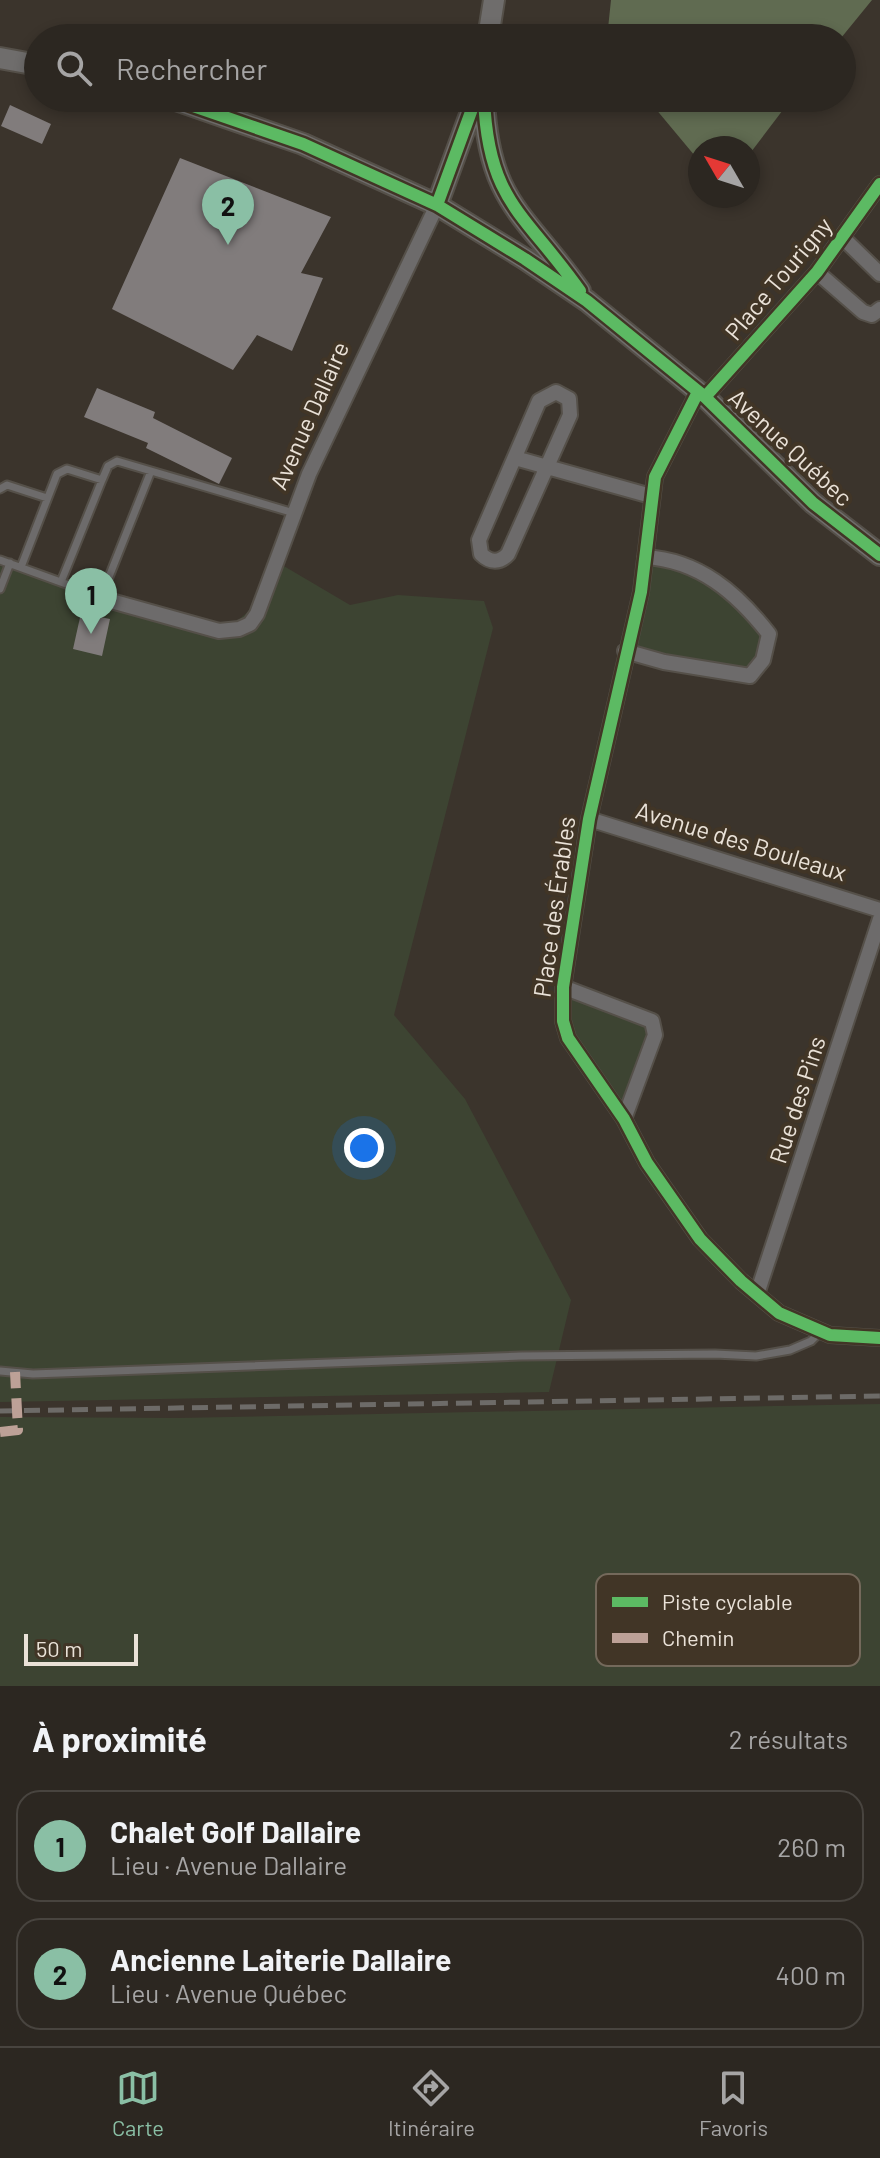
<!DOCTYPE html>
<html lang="fr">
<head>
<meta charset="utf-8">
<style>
  body { margin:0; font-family:Barlow,sans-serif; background:#342f2a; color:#f1f3f6 }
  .compass { position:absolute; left:688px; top:136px; width:72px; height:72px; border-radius:50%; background:#2c2721; box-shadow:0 4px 12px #0003; rotate:309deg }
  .scale { position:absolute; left:24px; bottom:20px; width:114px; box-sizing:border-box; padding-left:8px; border:4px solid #eae2d8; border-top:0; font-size:22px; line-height:28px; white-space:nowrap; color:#eae2d8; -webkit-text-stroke:6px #413526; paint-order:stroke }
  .you { position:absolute; left:364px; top:1148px; width:28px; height:28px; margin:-20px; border:6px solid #fff; border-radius:50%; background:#1a73e8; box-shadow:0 0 0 12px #1a73e833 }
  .badge { display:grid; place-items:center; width:52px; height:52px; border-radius:50%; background:#8abfa5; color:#111; font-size:26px; font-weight:700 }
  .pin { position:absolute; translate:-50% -66px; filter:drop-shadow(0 2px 4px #0008) }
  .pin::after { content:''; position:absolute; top:42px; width:28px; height:24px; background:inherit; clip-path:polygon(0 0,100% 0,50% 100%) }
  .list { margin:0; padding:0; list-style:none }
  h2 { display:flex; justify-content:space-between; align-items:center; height:104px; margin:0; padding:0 32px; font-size:34px }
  h2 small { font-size:26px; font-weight:400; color:#a6a5a5 }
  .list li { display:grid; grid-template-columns:52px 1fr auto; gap:24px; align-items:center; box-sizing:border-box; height:112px; margin:0 16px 16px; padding:0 16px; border:2px solid #48443f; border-radius:24px }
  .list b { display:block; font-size:30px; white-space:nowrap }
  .list p { margin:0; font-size:26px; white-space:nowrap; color:#a6a5a5 }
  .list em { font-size:26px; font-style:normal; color:#a6a5a5 }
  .icon { flex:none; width:44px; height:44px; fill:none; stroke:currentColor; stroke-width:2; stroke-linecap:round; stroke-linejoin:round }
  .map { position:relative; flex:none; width:880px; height:1686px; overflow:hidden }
  .search { position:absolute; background:#2c2721; box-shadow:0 4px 12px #0003; left:24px; right:24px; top:24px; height:88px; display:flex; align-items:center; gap:20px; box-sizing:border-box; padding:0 28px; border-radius:44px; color:#a6a5a5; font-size:30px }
  .sheet { height:360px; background:#2c2721 }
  nav { display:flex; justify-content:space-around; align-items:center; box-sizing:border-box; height:112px; border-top:2px solid #48443f; background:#2c2721; font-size:22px; color:#a6a5a5 }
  nav a { display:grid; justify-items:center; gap:4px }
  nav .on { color:#8abfa5 }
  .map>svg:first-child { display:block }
</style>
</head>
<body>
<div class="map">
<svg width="880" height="1686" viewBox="0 0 880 1686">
  <rect width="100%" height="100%" fill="#3b342c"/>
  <path fill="#3d4432" d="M645,557L705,573L769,634L750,676L625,651Z
    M277,562L350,605L398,595L484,601L493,628L394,1015L465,1099L571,1300L549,1392L0,1402V566L220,626C252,622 263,588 277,562Z
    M563,987L652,1021L624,1119L568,1038Z
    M880,1404V1686H0V1417L177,1418Z"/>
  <path fill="#606b51" d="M611,0H872L841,38H607Z
    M638,98H792L748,156V148H700V162L655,108Z"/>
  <path fill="#817c7c" d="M10,105L51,124L42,144L1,126Z
    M180,158L331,217L301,273L323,278L292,351L257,335L233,370L112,309Z
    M97,388L155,412L153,418L232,458L219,484L146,448L148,443L84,417Z
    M81,613L110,619L102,656L73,649Z"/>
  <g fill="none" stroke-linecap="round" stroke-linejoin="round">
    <g stroke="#555049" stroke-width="11">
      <path id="lane" d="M0,489L7,485L47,498
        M0,560L102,597
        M21,567L57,474L67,469L102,480L108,466L117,461L294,513
        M61,582L102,480
        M0,589L10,563
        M101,597L151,471
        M0,1371L33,1374L521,1356L715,1354L756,1356L790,1350L811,1341L821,1331"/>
    </g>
    <g stroke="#555049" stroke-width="18">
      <path id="street" d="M843,238L880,274
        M817,272L863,312L872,315L880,309
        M556,392L569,399L570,415L508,554C500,563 490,563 481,554L479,540L539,401Z
        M698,392L655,477L641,592L589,819L563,987V1021L568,1038L624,1119L647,1163L700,1239L741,1281L779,1313L830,1335L880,1338
        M705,397L817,272L880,184
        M515,458L651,496
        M111,601L219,631L239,629L250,624L257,614L309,474L437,205
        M625,651L664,662L750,676L763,660L769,634C737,593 699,560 645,557
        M589,819L880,910
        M563,987L652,1021L655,1035L624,1119
        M757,1294L880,919"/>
    </g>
    <g stroke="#555049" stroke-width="24">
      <path id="secondary" d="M488,38L494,0
        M0,58L38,65
        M170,98L303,144L437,205L525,259L587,301L705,397L813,503L880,555
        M484,98C488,203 526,214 580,291
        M437,205L476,98"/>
    </g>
    <use href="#lane" stroke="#6d6b6b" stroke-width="7"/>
    <use href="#street" stroke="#6d6b6b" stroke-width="14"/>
    <use href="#secondary" stroke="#6f6d6c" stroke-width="20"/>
    <path stroke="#6d6b68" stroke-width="5" stroke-dasharray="16 8" stroke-linecap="butt" d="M0,1411L880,1396"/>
    <path stroke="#bda197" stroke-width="10" stroke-dasharray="20 10" stroke-linecap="butt" d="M0,1432L18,1430L15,1372"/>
    <g stroke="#413526" stroke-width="17">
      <path id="cycleway" d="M170,98L303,144L437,205L525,259L587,301L705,397L813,503L880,555
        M484,98C488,203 526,214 580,291
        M437,205L476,98
        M698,392L655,477L641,592L589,819L563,987V1021L568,1038L624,1119L647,1163L700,1239L741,1281L779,1313L830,1335L880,1338
        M705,397L817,272L880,184"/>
    </g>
    <use href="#cycleway" stroke="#5cba63" stroke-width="12"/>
  </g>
  <g text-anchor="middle" stroke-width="8" stroke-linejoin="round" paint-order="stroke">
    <g font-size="24" fill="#eae2d8" stroke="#413526">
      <text transform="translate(779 279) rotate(-50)" y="8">Place Tourigny</text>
      <text transform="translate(310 416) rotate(-66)" y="8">Avenue Dallaire</text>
      <text transform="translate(790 448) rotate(43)" y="8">Avenue Québec</text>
      <text transform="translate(741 842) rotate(17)" y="8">Avenue des Bouleaux</text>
      <text transform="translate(555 907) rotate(-82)" y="8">Place des Érables</text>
      <text transform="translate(798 1100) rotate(-72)" y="8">Rue des Pins</text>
    </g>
  </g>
  <rect x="596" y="1574" width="264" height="92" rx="12" fill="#413526" stroke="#74695b" stroke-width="2"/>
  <rect x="612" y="1597" width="36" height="10" fill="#5cba63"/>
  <rect x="612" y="1633" width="36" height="10" fill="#bda197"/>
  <g font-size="22" fill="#eae2d8">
    <text x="662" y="1610">Piste cyclable</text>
    <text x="662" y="1646">Chemin</text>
  </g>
</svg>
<svg class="compass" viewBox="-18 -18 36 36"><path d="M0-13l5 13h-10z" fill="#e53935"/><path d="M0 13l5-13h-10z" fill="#a6a5a5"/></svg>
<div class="scale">50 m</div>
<div class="you"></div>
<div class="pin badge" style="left:91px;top:634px">1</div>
<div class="pin badge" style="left:228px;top:245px">2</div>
<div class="search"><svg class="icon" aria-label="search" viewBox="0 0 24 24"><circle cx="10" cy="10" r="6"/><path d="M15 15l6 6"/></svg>Rechercher</div>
</div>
<section class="sheet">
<h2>À proximité<small>2 résultats</small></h2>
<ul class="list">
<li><span class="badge">1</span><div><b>Chalet Golf Dallaire</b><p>Lieu · Avenue Dallaire</p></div><em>260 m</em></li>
<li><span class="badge">2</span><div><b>Ancienne Laiterie Dallaire</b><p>Lieu · Avenue Québec</p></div><em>400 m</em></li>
</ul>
</section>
<nav>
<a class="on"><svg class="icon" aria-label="map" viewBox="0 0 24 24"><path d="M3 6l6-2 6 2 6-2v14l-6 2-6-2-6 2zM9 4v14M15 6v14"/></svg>Carte</a>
<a><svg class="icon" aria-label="directions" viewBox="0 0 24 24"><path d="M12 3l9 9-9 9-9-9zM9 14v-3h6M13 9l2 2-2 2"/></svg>Itinéraire</a>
<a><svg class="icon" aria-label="saved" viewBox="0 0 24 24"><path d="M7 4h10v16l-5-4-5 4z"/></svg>Favoris</a>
</nav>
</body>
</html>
